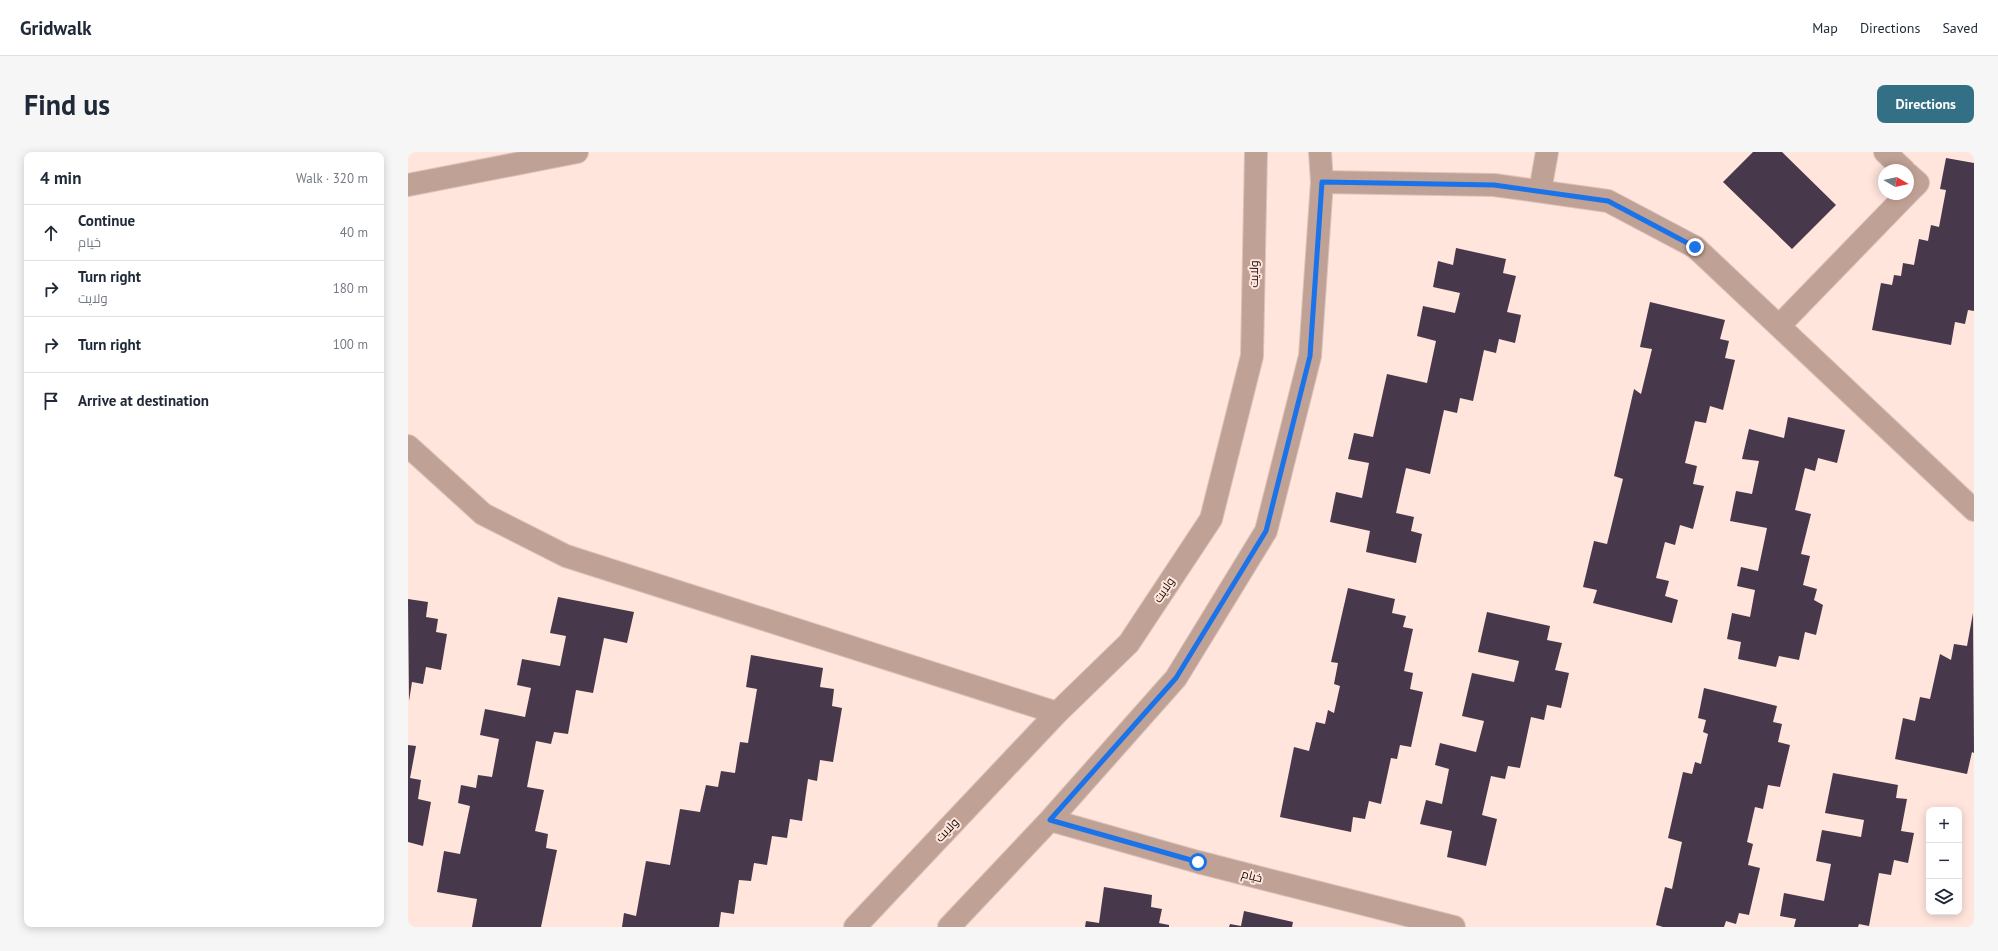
<!DOCTYPE html>
<html lang="en">
<head>
<meta charset="utf-8">
<style>
  body { margin:0; font-family:"PT Sans",Cairo,sans-serif; background:#f6f6f7; color:#1f2937 }
  .controls { position:absolute; right:12px; bottom:12px; display:grid; overflow:hidden; border-radius:8px; box-shadow:0 2px 10px #0003 }
  .controls button { width:36px; height:36px; display:grid; place-items:center; padding:0; border:0; border-bottom:1px solid #e0e1e3; background:#fff; color:#1f2937; font:20px sans-serif }
  .compass { position:absolute; left:1470px; top:12px; width:36px; height:36px; border-radius:50%; background:#fff; box-shadow:0 2px 10px #0003; rotate:99deg }
  .stop { position:absolute; width:12px; height:12px; margin:-9px; border:3px solid #1a73e8; border-radius:50%; background:#fff }
  .stop.end { background:#1a73e8; border-color:#fff; box-shadow:0 1px 4px #0008 }
  .list { margin:0; padding:0; list-style:none }
  h2 { display:flex; justify-content:space-between; align-items:center; height:52px; margin:0; padding:0 16px; font-size:17px }
  h2 small { font-size:13px; font-weight:400; color:#747a83 }
  .list li { display:grid; grid-template-columns:26px 1fr auto; gap:12px; align-items:center; box-sizing:border-box; height:56px; padding:0 16px; border-top:1px solid #e0e1e3 }
  .list b { display:block; font-size:15px; white-space:nowrap }
  .list p { margin:0; font-size:13px; white-space:nowrap; color:#747a83 }
  .list em { font-size:13px; font-style:normal; color:#747a83 }
  .icon { flex:none; width:22px; height:22px; fill:none; stroke:currentColor; stroke-width:2; stroke-linecap:round; stroke-linejoin:round }
  .map { position:relative; flex:none; width:1566px; height:775px; overflow:hidden; border-radius:8px }
  header { display:flex; align-items:center; gap:24px; box-sizing:border-box; height:56px; padding:0 20px; background:#fff; border-bottom:1px solid #e0e1e3 }
  header strong { font-size:19px }
  nav { display:flex; gap:22px; margin-inline-start:auto; font-size:14px }
  .intro { display:flex; align-items:center; justify-content:space-between; box-sizing:border-box; height:96px; padding:0 24px }
  h1 { margin:0; font-size:28px }
  .button { padding:10px 18px; border-radius:8px; background:#337086; color:#fff; font-size:14px; font-weight:700 }
  main { display:flex; gap:24px; padding:0 24px }
  aside { flex:1; background:#fff; border-radius:8px; box-shadow:0 2px 10px #0003 }
  .map>svg:first-child { display:block }
</style>
</head>
<body>
<header>
<strong>Gridwalk</strong>
<nav><a>Map</a><a>Directions</a><a>Saved</a></nav>
</header>
<div class="intro"><h1>Find us</h1><a class="button">Directions</a></div>
<main>
<aside>
<h2>4 min<small>Walk · 320 m</small></h2>
<ul class="list">
<li><svg class="icon" aria-label="ahead" viewBox="0 0 24 24"><path d="M12 20V5M6 11l6-6 6 6"/></svg><div><b>Continue</b><p>خیام</p></div><em>40 m</em></li>
<li><svg class="icon" aria-label="right" viewBox="0 0 24 24"><path d="M7 20v-9h11M14 6l5 5-5 5"/></svg><div><b>Turn right</b><p>ولایت</p></div><em>180 m</em></li>
<li><svg class="icon" aria-label="right" viewBox="0 0 24 24"><path d="M7 20v-9h11M14 6l5 5-5 5"/></svg><div><b>Turn right</b></div><em>100 m</em></li>
<li><svg class="icon" aria-label="arrive" viewBox="0 0 24 24"><path d="M6 21V4h12l-3 4 3 4H6"/></svg><div><b>Arrive at destination</b></div></li>
</ul>
</aside>
<div class="map">
<svg width="1566" height="775" viewBox="0 0 1566 775">
  <rect width="100%" height="100%" fill="#ffe5dc"/>
  <path fill="#47384b" d="M1345,0H1374L1428,53L1384,97L1315,30Z
    M1538,6L1566,11V159L1560,158L1557,172L1547,170L1543,193L1464,178L1473,131L1484,133L1486,123L1493,124L1495,111L1506,113L1511,87L1520,89L1523,73L1531,75L1538,38L1532,37Z
    M1048,96L1098,107L1095,121L1108,124L1099,160L1113,163L1107,191L1091,187L1088,201L1076,198L1065,249L1052,246L1049,261L1036,258L1022,322L998,316L988,361L1006,365L1003,379L1014,382L1008,411L958,400L962,379L922,370L928,340L954,346L961,311L940,307L946,281L965,285L979,222L1019,231L1028,189L1009,184L1015,154L1047,161L1052,141L1025,135L1030,109L1045,113Z
    M1242,150L1317,168L1312,187L1321,189L1317,206L1327,208L1315,258L1302,254L1298,271L1287,269L1277,311L1289,314L1285,332L1296,334L1285,377L1272,373L1267,393L1257,390L1248,426L1261,429L1257,444L1270,448L1264,471L1185,451L1189,438L1175,435L1186,389L1199,392L1215,327L1206,324L1226,237L1233,242L1244,197L1232,195Z
    M1380,265L1437,278L1429,311L1410,306L1407,319L1397,316L1387,358L1403,362L1393,402L1402,404L1395,433L1409,437L1406,448L1415,453L1408,483L1397,480L1391,508L1371,504L1368,515L1330,507L1333,490L1319,487L1324,461L1342,465L1347,438L1329,434L1333,415L1350,419L1359,376L1322,369L1328,339L1344,342L1351,309L1334,307L1341,277L1376,286Z
    M940,436L987,447L984,461L998,464L995,475L1005,477L996,519L1005,521L1002,537L1015,540L1003,595L992,593L989,607L983,606L973,652L961,649L957,667L945,665L943,680L872,665L886,595L901,599L908,570L917,572L920,558L926,561L932,534L926,532L930,511L923,510Z
    M150,445L226,460L219,491L196,486L185,541L168,538L160,582L146,580L143,592L128,589L119,635L136,638L127,679L140,682L138,696L149,698L133,775H64L69,747L29,740L36,699L52,702L62,654L50,651L53,633L68,636L70,623L84,625L91,587L72,583L77,557L117,565L123,536L109,533L114,507L152,514L158,484L142,481Z
    M0,447L20,450L18,465L30,467L28,480L39,482L33,518L18,515L15,532L4,530L1,549Z
    M1079,460L1142,474L1139,488L1154,491L1147,518L1161,521L1153,556L1139,553L1136,568L1123,565L1112,616L1100,614L1097,627L1083,624L1074,663L1089,667L1078,714L1039,705L1044,679L1012,672L1018,648L1034,652L1041,617L1027,613L1032,591L1068,600L1076,569L1054,564L1064,521L1106,530L1111,509L1070,500Z
    M1565,461L1566,601L1564,600L1559,622L1487,607L1495,566L1507,569L1512,545L1522,547L1532,502L1543,508L1546,492L1559,494Z
    M343,503L415,516L412,535L426,537L424,554L434,556L425,610L412,608L409,629L400,627L394,669L382,667L379,686L364,684L359,713L346,711L343,729L331,728L326,762L313,760L311,775H214L216,761L228,764L238,709L262,713L272,657L292,660L298,633L310,635L313,619L327,621L332,590L340,591L349,537L338,535Z
    M1296,536L1369,554L1365,570L1374,572L1370,590L1382,593L1372,635L1360,633L1355,657L1347,655L1339,690L1345,692L1340,713L1352,716L1341,763L1331,761L1328,772L1318,769L1316,775H1255L1248,773L1257,735L1264,737L1274,690L1260,686L1275,620L1284,622L1287,610L1293,612L1300,582L1295,580L1298,568L1290,566Z
    M0,593L8,594L2,626L13,628L10,647L23,650L15,694L0,690Z
    M1425,621L1490,633L1488,646L1499,647L1493,679L1506,681L1500,711L1486,708L1483,723L1471,721L1461,774L1451,772L1450,775H1386L1388,767L1372,764L1376,741L1416,749L1423,712L1408,709L1414,678L1453,685L1456,668L1417,661Z
    M696,735L744,743L743,755L754,757L751,771L761,773V775H677L678,769L691,771Z
    M836,759L885,770L884,775H821L822,772L833,774Z"/>
  <g fill="none" stroke-linecap="round" stroke-linejoin="round">
    <g stroke="#dbc3bb" stroke-width="24">
      <path id="minor" d="M1477,0L1496,18
        M1500,22L1510,31L1500,41
        M914,30L1086,33L1200,49L1287,95L1566,358
        M0,33L169,0
        M1132,39L1139,0
        M1371,174L1499,42
        M0,294L75,362L158,404L649,561
        M642,668L790,710L1046,775
        M447,775L649,561L721,491L803,367L844,204L848,0
        M541,775L642,668L768,526L858,379L902,204L914,30L912,0"/>
    </g>
    <use href="#minor" stroke="#c0a195" stroke-width="22"/>
  </g>
  <g fill="none" stroke-linecap="round" stroke-linejoin="round">
    <path stroke="#1a73e8" stroke-width="5" d="M790,710L642,668L768,526L858,379L902,204L914,30L1086,33L1200,49L1287,95"/>
  </g>
  <g text-anchor="middle" stroke-width="4" stroke-linejoin="round" paint-order="stroke">
    <g font-size="12" fill="#1b100c" stroke="#ffe5dc">
      <text transform="translate(846 122) rotate(-89)" y="4">ولایت</text>
      <text transform="translate(756 438) rotate(-56)" y="4">ولایت</text>
      <text transform="translate(539 678) rotate(-47)" y="4">ولایت</text>
      <text transform="translate(844 724) rotate(14)" y="4">خیام</text>
    </g>
  </g>
</svg>
<div class="controls">
<button>+</button>
<button>−</button>
<button><svg class="icon" aria-label="layers" viewBox="0 0 24 24"><path d="M12 4l9 5-9 5-9-5zM3 14l9 5 9-5"/></svg></button>
</div>
<svg class="compass" viewBox="-18 -18 36 36"><path d="M0-13l5 13h-10z" fill="#e53935"/><path d="M0 13l5-13h-10z" fill="#747a83"/></svg>
<div class="stop" style="left:790px;top:710px"></div>
<div class="stop end" style="left:1287px;top:95px"></div>
</div>
</main>
</body>
</html>
